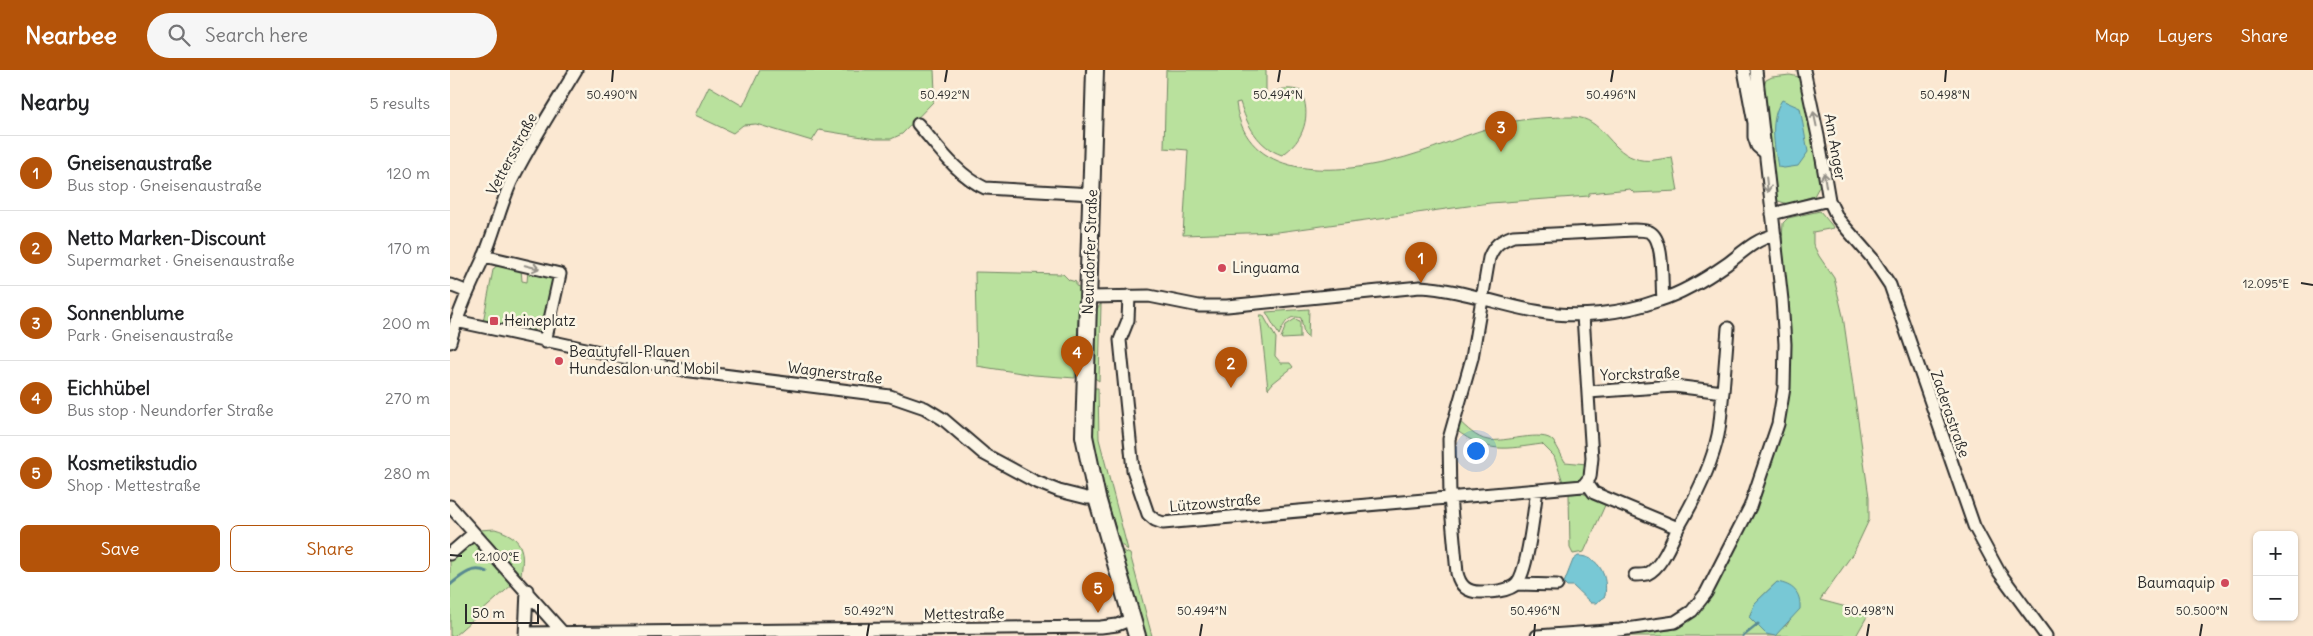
<!DOCTYPE html>
<html lang="en">
<head>
<meta charset="utf-8">
<style>
  body { margin:0; font-family:Delius,sans-serif; background:#f6f6f6; color:#202124 }
  .controls { position:absolute; right:15px; bottom:15px; display:grid; overflow:hidden; border-radius:8px; box-shadow:0 1px 4px #0004 }
  .controls button { width:45px; height:45px; display:grid; place-items:center; padding:0; border:0; border-bottom:1px solid #e0e0e0; background:#fff; color:#202124; font:25px sans-serif }
  .scale { position:absolute; left:15px; bottom:12px; width:74px; box-sizing:border-box; padding-left:5px; border:2px solid #2b2b2b; border-top:0; font-size:14px; line-height:18px; white-space:nowrap; color:#2b2b2b; -webkit-text-stroke:4px #fcf5e5; paint-order:stroke }
  .you { position:absolute; left:1025px; top:380px; width:18px; height:18px; margin:-12px; border:4px solid #fff; border-radius:50%; background:#1a73e8; box-shadow:0 0 0 8px #1a73e833 }
  .badge { display:grid; place-items:center; width:32px; height:32px; border-radius:50%; background:#b45309; color:#fff; font-size:16px; font-weight:700 }
  .pin { position:absolute; translate:-50% -41px; filter:drop-shadow(0 1px 2px #0008) }
  .pin::after { content:''; position:absolute; top:26px; width:18px; height:15px; background:inherit; clip-path:polygon(0 0,100% 0,50% 100%) }
  .list { margin:0; padding:0; list-style:none }
  h2 { display:flex; justify-content:space-between; align-items:center; height:65px; margin:0; padding:0 20px; font-size:21px }
  h2 small { font-size:16px; font-weight:400; color:#757577 }
  .list li { display:grid; grid-template-columns:32px 1fr auto; gap:15px; align-items:center; box-sizing:border-box; height:75px; padding:0 20px; border-top:1px solid #e0e0e0 }
  .list b { display:block; font-size:19px; white-space:nowrap }
  .list p { margin:0; font-size:16px; white-space:nowrap; color:#757577 }
  .list em { font-size:16px; font-style:normal; color:#757577 }
  .actions { display:flex; gap:10px; padding:15px 20px }
  .actions a { flex:1; padding:11px 0; border:1px solid #b45309; border-radius:8px; text-align:center; font-size:18px; color:#b45309 }
  .actions .main { background:#b45309; color:#fff }
  .icon { flex:none; width:28px; height:28px; fill:none; stroke:currentColor; stroke-width:2; stroke-linecap:round; stroke-linejoin:round }
  .map { position:relative; flex:none; width:1863px; height:566px; overflow:hidden }
  header { display:flex; align-items:center; gap:30px; box-sizing:border-box; height:70px; padding:0 25px; background:#b45309; color:#fff }
  header strong { font-size:24px }
  nav { display:flex; gap:28px; margin-inline-start:auto; font-size:18px }
  .search { width:350px; height:45px; background:#f6f6f6; display:flex; align-items:center; gap:12px; box-sizing:border-box; padding:0 18px; border-radius:28px; color:#757577; font-size:19px }
  main { display:flex }
  aside { flex:1; background:#fff }
  .map>svg:first-child { display:block }
</style>
</head>
<body>
<header>
<strong>Nearbee</strong>
<div class="search"><svg class="icon" aria-label="search" viewBox="0 0 24 24"><circle cx="10" cy="10" r="6"/><path d="M15 15l6 6"/></svg>Search here</div>
<nav><a>Map</a><a>Layers</a><a>Share</a></nav>
</header>
<main>
<aside>
<h2>Nearby<small>5 results</small></h2>
<ul class="list">
<li><span class="badge">1</span><div><b>Gneisenaustraße</b><p>Bus stop · Gneisenaustraße</p></div><em>120 m</em></li>
<li><span class="badge">2</span><div><b>Netto Marken-Discount</b><p>Supermarket · Gneisenaustraße</p></div><em>170 m</em></li>
<li><span class="badge">3</span><div><b>Sonnenblume</b><p>Park · Gneisenaustraße</p></div><em>200 m</em></li>
<li><span class="badge">4</span><div><b>Eichhübel</b><p>Bus stop · Neundorfer Straße</p></div><em>270 m</em></li>
<li><span class="badge">5</span><div><b>Kosmetikstudio</b><p>Shop · Mettestraße</p></div><em>280 m</em></li>
</ul>
<div class="actions"><a class="main">Save</a><a>Share</a></div>
</aside>
<div class="map">
<svg width="1863" height="566" viewBox="0 0 1863 566">
  <rect width="100%" height="100%" fill="#fbe8d2"/>
  <filter id="ink" filterUnits="userSpaceOnUse"><feTurbulence type="fractalNoise" baseFrequency=".02" numOctaves="2"/><feDisplacementMap in="SourceGraphic" scale="10" xChannelSelector="R" yChannelSelector="G"/><feConvolveMatrix kernelMatrix="1 2 1 2 8 2 1 2 1" color-interpolation-filters="sRGB"/></filter>
  <g filter="url(#ink)">
    <path fill="#b9e19d" stroke="#728664" fill-rule="evenodd" d="M310,0H484L485,22L483,32L452,64L441,69H425L369,60L362,71L306,54L293,55L283,63L245,45L259,16L293,36Z
      M716,0H816V27C828,18 837,17 851,21C862,45 854,71 832,85C808,77 797,55 790,32L786,33C795,110 882,105 940,91C980,82 1016,63 1056,53C1077,48 1101,47 1124,47C1152,48 1159,79 1184,88C1196,93 1210,89 1222,87L1228,121L1184,123L1180,119L1139,123V126L1040,133L828,162L733,165L738,80L714,78Z
      M1340,5L1349,7L1355,14L1371,113L1364,126L1338,134L1325,130L1313,19L1316,10L1322,7Z
      M1370,141L1384,158L1363,162V174L1369,186L1384,208L1393,246L1419,427V450L1404,482L1370,530L1419,543L1406,566H1150L1220,560C1254,546 1268,514 1283,483C1318,410 1337,358 1340,276C1341,241 1335,205 1332,170L1333,153L1338,148ZM1327,512L1350,539L1343,544L1337,555L1316,564L1299,547L1305,533Z
      M46,196L71,199L72,211L77,212L78,201L104,208L92,264L86,257L83,258L87,265L33,252L43,200Z
      M525,202L613,204L619,210L626,212V216L630,217L625,308L584,305L527,296Z
      M651,234L649,311L642,306L645,241Z
      M859,239L858,268L854,264L851,248C838,244 834,254 829,265L816,242Z
      M810,245H813L826,268L825,286L831,293H840L843,297L823,313L818,319Z
      M845,249L850,251V268L832,269L831,268L836,255Z
      M641,318H648L649,369L678,480L670,474L646,389L641,354Z
      M1008,350C1017,358 1026,368 1038,370C1054,373 1093,359 1103,371C1108,377 1111,385 1115,392L1137,394C1135,410 1127,412 1113,412L1104,386L1092,374C1055,379 1038,384 1006,360Z
      M1132,423L1156,433L1134,482L1123,484L1120,478L1119,424Z
      M45,459C72,467 75,479 71,505L29,460Z
      M23,470L64,513L4,566H0V489Z
      M671,480L680,484L702,566H695Z"/>
    <path fill="#78c8d5" stroke="#598991" d="M1332,30L1350,38L1358,82L1348,96L1334,98L1328,97C1324,75 1319,49 1332,30Z
      M1128,486C1150,486 1158,507 1155,526L1146,533H1141L1123,516H1117L1114,513L1123,490Z
      M1327,512C1343,515 1351,522 1350,539L1325,566L1316,564L1299,547L1305,533Z"/>
    <g fill="none" stroke-linecap="round" stroke-linejoin="round">
      <path stroke="#598991" stroke-width="3" d="M0,515C11,506 22,495 37,502
        M1293,566L1308,554"/>
      <g stroke="#2b2b2b" stroke-width="15">
        <path id="street" d="M1294,0L1304,53V67L1307,76L1314,82
          M1354,0L1368,66L1379,130L1388,149L1422,188L1440,215L1524,456L1549,502L1596,566
          M468,54C488,77 507,105 535,118L643,124
          M1322,144L1379,130
          M34,186L110,204L95,272
          M0,215L18,222
          M679,226L678,250L670,270L683,400L698,444L705,450L713,453L1133,416L1140,407L1142,388L1133,245
          M639,227L699,226L749,236H777L970,217C1010,219 1046,234 1085,241C1126,249 1171,244 1210,230C1232,223 1257,208 1277,194C1292,183 1305,169 1325,165
          M6,251L233,300L440,326L475,338L493,349L534,384L584,411L609,421L637,428H647
          M0,272C8,242 21,215 34,187C44,163 50,137 61,112C80,73 104,37 126,0
          M1273,322L1278,258
          M1137,413L1144,423L1228,458C1245,429 1261,398 1268,365C1271,351 1271,336 1273,322L1224,316L1138,322
          M1087,420C1084,439 1078,501 1067,513C1059,522 1041,522 1030,522C1017,522 1010,516 1007,503L1000,427L999,369L1022,288L1039,188C1044,175 1050,171 1063,166L1184,160C1189,160 1195,160 1200,162C1215,170 1211,214 1213,229
          M0,436L113,563
          M0,484L23,464
          M1185,505C1188,505 1194,505 1197,504C1212,497 1221,472 1228,458
          M1066,514L1107,515
          M75,563L651,557L667,555L682,549
          M75,566L77,520
          M1087,566L1170,560L1225,552L1242,541L1256,523L1300,437L1328,354L1334,318L1335,274L1332,230L1306,0"/>
      </g>
      <g stroke="#2b2b2b" stroke-width="20">
        <path id="secondary" d="M645,0L634,366L647,428L687,566"/>
      </g>
      <use href="#street" stroke="#fcf5e5" stroke-width="11"/>
      <use href="#secondary" stroke="#fcf5e5" stroke-width="16"/>
    </g>
    <defs><path id="oneway-shaft" d="M-6 0H5M1.5-3L5.5 0L1.5 3" fill="none" stroke-width="1.6" stroke-linecap="round" stroke-linejoin="round" transform="scale(1.25)"/></defs>
    <g stroke="#949088">
      <use href="#oneway-shaft" transform="translate(1365 49) rotate(-102)"/>
      <use href="#oneway-shaft" transform="translate(1375 110) rotate(-99)"/>
      <use href="#oneway-shaft" transform="translate(1317 115) rotate(84)"/>
      <use href="#oneway-shaft" transform="translate(82 197) rotate(13)"/>
    </g>
  </g>
  <path fill="none" stroke="#2b2b2b" stroke-width="2" d="M162,12L163,0M495,12L497,0M828,12L830,0M1161,12L1163,0M1495,12L1496,0M1851,213L1863,215M0,485L12,486M417,566L419,554M750,566L752,554M1084,566L1085,554M1417,566L1419,554M1750,566L1752,554"/>
  <g fill="#d1495b" stroke="#fcf5e5" stroke-width="2">
    <circle cx="772" cy="198" r="5"/>
    <rect x="39" y="246" width="10" height="10" rx="2.5"/>
    <circle cx="109" cy="291" r="5"/>
    <circle cx="1775" cy="513" r="5"/>
  </g>
  <g text-anchor="middle" stroke-width="5" stroke-linejoin="round" paint-order="stroke">
    <g font-size="15" fill="#2b2b2b" stroke="#fcf5e5">
      <text transform="translate(1385 77) rotate(80)" y="5">Am Anger</text>
      <text transform="translate(62 84) rotate(-62)" y="5">Vettersstraße</text>
      <text transform="translate(640 182) rotate(-88)" y="5">Neundorfer Straße</text>
      <text transform="translate(385 303) rotate(7)" y="5">Wagnerstraße</text>
      <text transform="translate(1190 304) rotate(-2)" y="5">Yorckstraße</text>
      <text transform="translate(1500 344) rotate(71)" y="5">Zaderastraße</text>
      <text transform="translate(765 433) rotate(-5)" y="5">Lützowstraße</text>
      <text transform="translate(514 544) rotate(-1)" y="5">Mettestraße</text>
    </g>
    <g font-size="15" fill="#2b2b2b" stroke="#fcf5e5" text-anchor="start">
      <text x="782" y="203">Linguama</text>
      <text x="54" y="256">Heineplatz</text>
      <text x="119" y="287">Beautyfell-Plauen<tspan x="119" dy="17">Hundesalon und Mobil</tspan></text>
      <text x="1765" y="518" text-anchor="end">Baumaquip</text>
    </g>
  </g>
  <g font-size="12" text-anchor="middle" fill="#2b2b2b" stroke="#fcf5e5" stroke-width="5" stroke-linejoin="round" paint-order="stroke">
    <text x="162" y="29">50.490°N</text>
    <text x="495" y="29">50.492°N</text>
    <text x="828" y="29">50.494°N</text>
    <text x="1161" y="29">50.496°N</text>
    <text x="1495" y="29">50.498°N</text>
    <text x="1816" y="218">12.095°E</text>
    <text x="47" y="491">12.100°E</text>
    <text x="419" y="545">50.492°N</text>
    <text x="752" y="545">50.494°N</text>
    <text x="1085" y="545">50.496°N</text>
    <text x="1419" y="545">50.498°N</text>
    <text x="1752" y="545">50.500°N</text>
  </g>
</svg>
<div class="controls">
<button>+</button>
<button>−</button>
</div>
<div class="scale">50 m</div>
<div class="you"></div>
<div class="pin badge" style="left:971px;top:213px">1</div>
<div class="pin badge" style="left:781px;top:318px">2</div>
<div class="pin badge" style="left:1051px;top:82px">3</div>
<div class="pin badge" style="left:627px;top:307px">4</div>
<div class="pin badge" style="left:648px;top:543px">5</div>
</div>
</main>
</body>
</html>
